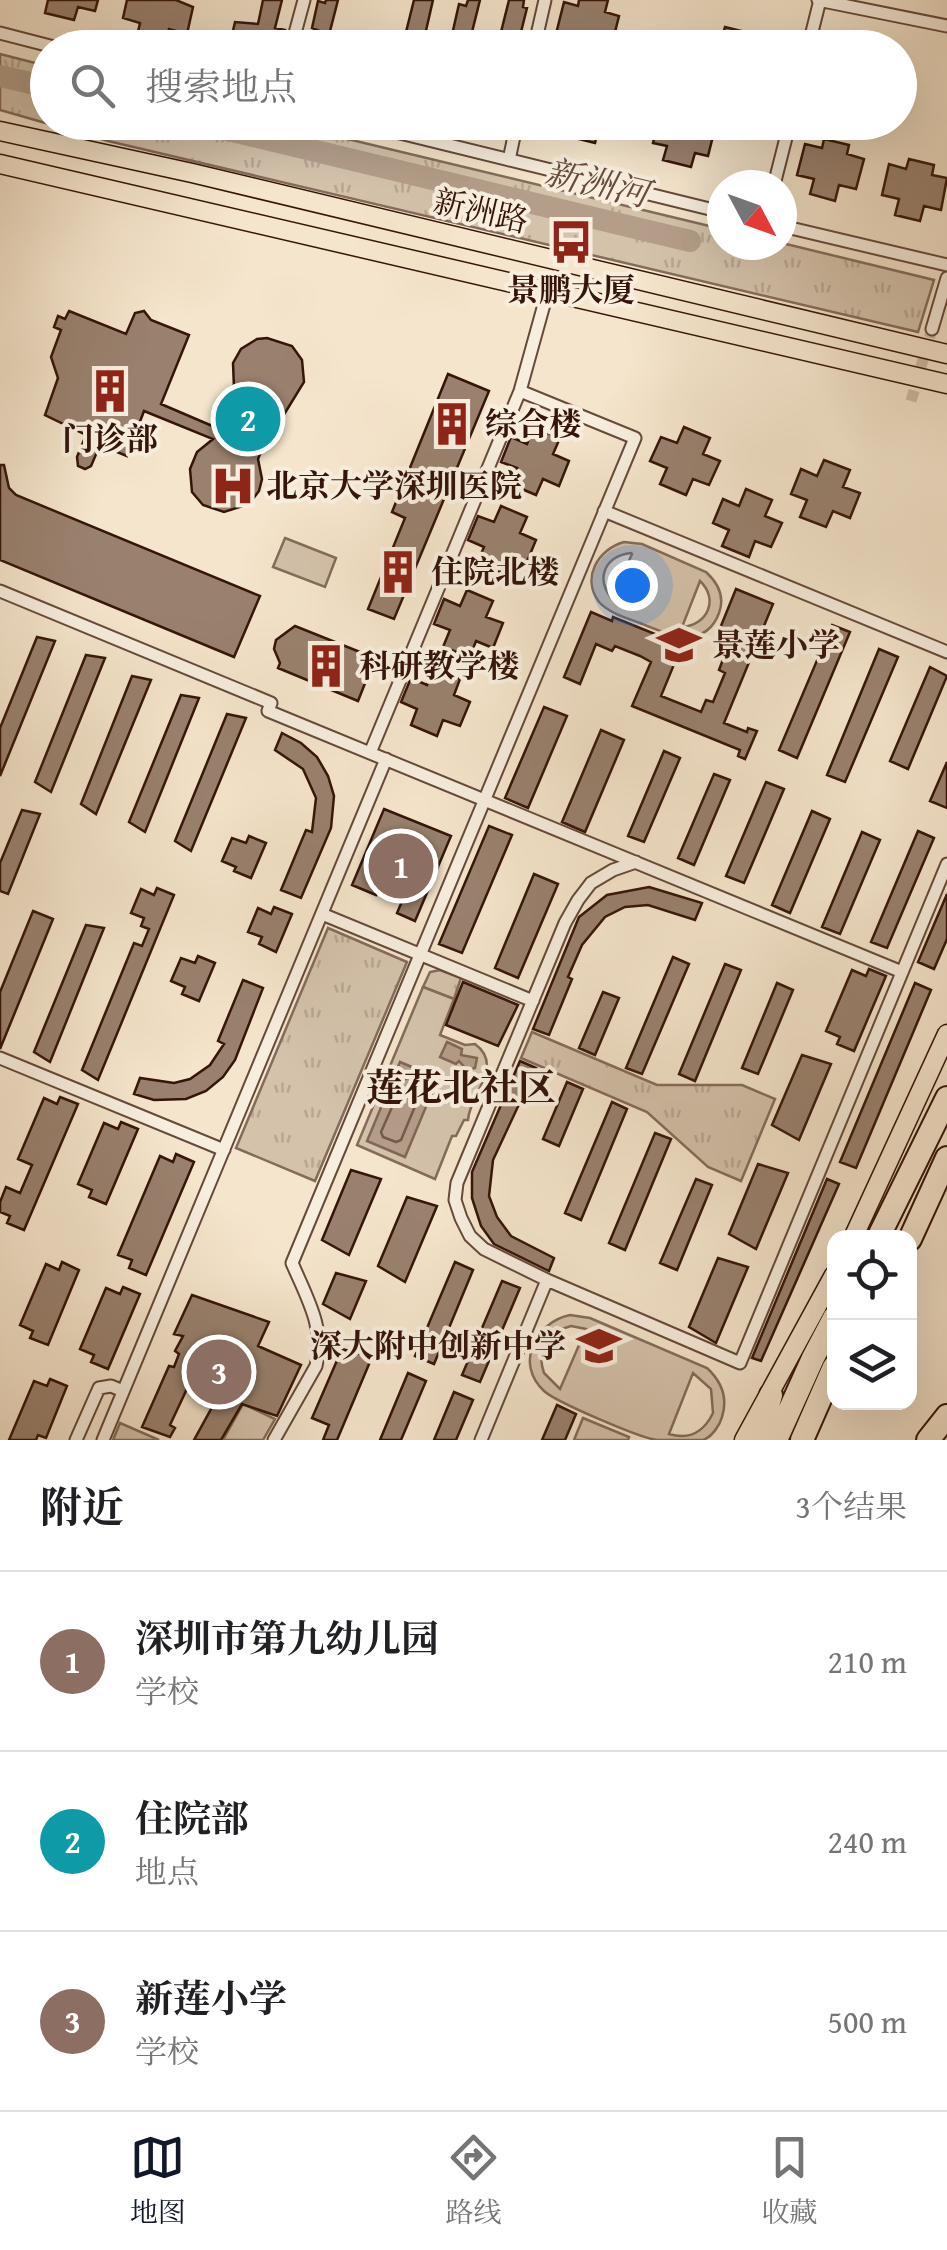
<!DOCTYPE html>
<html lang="zh">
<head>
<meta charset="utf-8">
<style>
  body { margin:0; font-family:"Gentium Book Plus","Noto Serif SC",serif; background:#f2f2f2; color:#202124 }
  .controls { position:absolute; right:30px; bottom:30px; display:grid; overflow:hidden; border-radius:20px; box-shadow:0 10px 40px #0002 }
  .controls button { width:90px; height:90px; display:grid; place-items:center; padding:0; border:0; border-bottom:2px solid #e0e0e0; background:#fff; color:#202124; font:50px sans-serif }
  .compass { position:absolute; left:707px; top:170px; width:90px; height:90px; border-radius:50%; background:#fff; box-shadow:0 10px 40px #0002; rotate:131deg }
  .you { position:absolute; left:632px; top:585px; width:35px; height:35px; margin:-25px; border:8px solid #fff; border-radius:50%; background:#1a73e8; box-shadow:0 0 0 15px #1a73e833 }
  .badge { display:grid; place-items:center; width:65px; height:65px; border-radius:50%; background:#111827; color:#fff; font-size:32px; font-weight:700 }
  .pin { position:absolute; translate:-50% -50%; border:5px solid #fff; box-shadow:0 2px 10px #0006 }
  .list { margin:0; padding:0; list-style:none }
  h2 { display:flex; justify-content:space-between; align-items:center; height:130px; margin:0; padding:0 40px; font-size:42px }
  h2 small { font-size:32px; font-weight:400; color:#757577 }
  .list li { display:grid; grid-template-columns:65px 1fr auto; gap:30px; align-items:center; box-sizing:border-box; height:180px; padding:0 40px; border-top:2px solid #e0e0e0 }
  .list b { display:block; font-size:38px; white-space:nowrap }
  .list p { margin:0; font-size:32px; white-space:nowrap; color:#757577 }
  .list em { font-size:32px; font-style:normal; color:#757577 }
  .icon { flex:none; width:55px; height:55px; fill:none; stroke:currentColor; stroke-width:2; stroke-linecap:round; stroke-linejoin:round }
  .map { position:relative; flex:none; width:947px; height:1440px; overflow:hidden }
  .search { position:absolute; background:#fff; box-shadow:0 10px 40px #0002; left:30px; right:30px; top:30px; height:110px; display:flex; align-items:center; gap:25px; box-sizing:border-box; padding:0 35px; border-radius:55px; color:#757577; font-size:38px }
  .sheet { height:670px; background:#fff }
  nav { display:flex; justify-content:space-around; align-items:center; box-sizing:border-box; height:140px; border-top:2px solid #e0e0e0; background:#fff; font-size:28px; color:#757577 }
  nav a { display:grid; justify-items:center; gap:5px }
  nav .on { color:#111827 }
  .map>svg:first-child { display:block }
</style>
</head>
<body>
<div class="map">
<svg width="947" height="1440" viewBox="0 0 947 1440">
  <defs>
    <pattern id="park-tufts" width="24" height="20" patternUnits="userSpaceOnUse" patternTransform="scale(2.5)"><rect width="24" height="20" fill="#d4c2ab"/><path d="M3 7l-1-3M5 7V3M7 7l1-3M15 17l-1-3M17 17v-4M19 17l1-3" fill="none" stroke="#b7a692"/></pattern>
  </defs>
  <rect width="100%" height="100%" fill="#f5e5cc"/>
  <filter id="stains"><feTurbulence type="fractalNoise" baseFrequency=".002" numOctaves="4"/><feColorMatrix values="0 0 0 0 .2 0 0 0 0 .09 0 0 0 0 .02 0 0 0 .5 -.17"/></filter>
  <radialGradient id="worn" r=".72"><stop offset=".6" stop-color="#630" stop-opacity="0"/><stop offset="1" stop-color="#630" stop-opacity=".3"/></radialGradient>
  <path fill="url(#park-tufts)" stroke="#846c5a" stroke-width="2.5" d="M0,54L47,66L48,122L281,123L722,229V245L782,243L934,280L918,332L108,141L0,110Z
    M328,928L407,962L315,1181L236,1148Z
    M440,970L461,978L454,999L423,987L430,972Z
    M532,1032L657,1085H742L775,1099L741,1181L708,1167L647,1112L521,1058Z"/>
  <path fill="#d4c2ab" stroke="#846c5a" stroke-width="2.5" fill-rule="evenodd" d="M285,538L336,558L325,587L273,567Z
    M624,542L642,544L706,572C718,583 725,597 719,613C705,651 667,634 640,623C626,618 609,613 599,602C581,578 598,549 624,542ZM631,553L632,554L612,599C595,578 605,556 631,553ZM700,581C719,599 708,625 682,627Z
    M423,987L454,999L440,1035L465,1045L475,1044C505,1066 469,1095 468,1120H464L456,1136H452L435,1179L357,1145Z
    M570,1315L590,1318L707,1368C721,1381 728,1398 722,1417C720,1425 712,1437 703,1440C692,1440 669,1440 657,1440C640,1438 556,1402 544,1391C514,1363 536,1322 570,1315ZM571,1326L586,1329L560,1389L544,1373C536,1350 547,1332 571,1326ZM693,1373L711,1389L713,1413C704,1432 689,1440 669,1434Z
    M243,1404L275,1419L263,1440H223Z
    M583,1418L629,1437L628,1440H574Z
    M120,1423L159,1440H113Z"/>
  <path fill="#b49e8a" stroke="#816756" stroke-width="2.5" d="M447,1042L462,1049L461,1055L477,1058L475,1068L467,1070L459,1061L456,1064L440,1057Z
    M400,1062L438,1078L405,1157L367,1141Z"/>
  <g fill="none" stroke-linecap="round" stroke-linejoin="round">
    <path stroke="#745a4a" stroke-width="2.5" d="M409,1077L421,1082L423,1087L401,1140L396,1142L383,1137L381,1132L404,1080Z"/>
    <path stroke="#b49e8a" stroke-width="22" d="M0,76L48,87
      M195,122L690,241"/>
  </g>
  <path fill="#99816e" stroke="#351509" stroke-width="2.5" d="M48,0H98L95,11L78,7L74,20L45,13Z
    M127,0H176L193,7L187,34L169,29L166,42L137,36L140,23L123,18Z
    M263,0H282L275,28L285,30L281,48H229L235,22L258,24Z
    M326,0H338L329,35L312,28L318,1L325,3Z
    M414,0H433L422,48H402Z
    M468,0H480L468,48H449L459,4L466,6Z
    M509,0H524L523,7L527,8L517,48L498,44Z
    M579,0H608L605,12L619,16L612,44L598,40L597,48H567L571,34L557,30L564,2L578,6Z
    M725,27L753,34L749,48H705L708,37L721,41Z
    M571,122H615L612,132L598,129L595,143L567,136Z
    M658,122H702L715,128L708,156L695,153L691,167L663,160L667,146L653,143Z
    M824,139L849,145L847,154L864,159L856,189L839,185L835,201L810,194L814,179L797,175L805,144L822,148Z
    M909,159L934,165L932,175L947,178L941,210L924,206L920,221L895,215L899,199L882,195L889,164L906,169Z
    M69,311L126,334L135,313L144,311L151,320L189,335L161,404L217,428L234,388L233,363L241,349L257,339L267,338L292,346L302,360L304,382L285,413L278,410L258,459L262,479L259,491L249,504L224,512L203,505L192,492L190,469L197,452L213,439L144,411L127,456L100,445L91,466L85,469L78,466L77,457L86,435L45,415L58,378L51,357L61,330L54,327L58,316L65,319Z
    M448,374L489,391L394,619L368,609L405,518L392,512Z
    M533,427L560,438L553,454L569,461L559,486L543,479L536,495L510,484L517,468L501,462L511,437L527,444Z
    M684,427L710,438L703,454L720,461L709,485L693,479L686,495L660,484L667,468L650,461L661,437L677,443Z
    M824,460L850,470L843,487L860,493L850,518L833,511L826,527L800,517L807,500L791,494L801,469L817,476Z
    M0,465H4L9,488L16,495L260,596L234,657L0,560Z
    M746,489L772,500L765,516L782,523L771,547L755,541L749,557L722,546L729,530L713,523L723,499L739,506Z
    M501,506L527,517L520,533L536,540L526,564L510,557L503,574L477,563L484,547L468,540L478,516L494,522Z
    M736,589L773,604L724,723L747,732L748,728L757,731L745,759L738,756L740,750L632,706L651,662L640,656L615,646L612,651L596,644L580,684L564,677L591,612L612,621L613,617L682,645L661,696L701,712L706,700L713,702L725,673L719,670L727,649L714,643Z
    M467,590L493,601L486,617L503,623L493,648L476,641L470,657L443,647L450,630L434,624L444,599L460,606Z
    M832,625L850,632L797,758L779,750Z
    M295,626L375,658L358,701L278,668L280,663L274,649L276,640Z
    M37,637L55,641L0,776V728Z
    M879,649L898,657L845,782L827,775Z
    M86,655L105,658L51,792L35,782Z
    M930,667L947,676L908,769L890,761Z
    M434,668L460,679L454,695L470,702L460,726L443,720L437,736L411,725L417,709L401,702L411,678L427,685Z
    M132,676L151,680L96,814L81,804Z
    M181,695L199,698L145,832L129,822Z
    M544,707L567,716L528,808L505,798Z
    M227,714L246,718L191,851L175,841Z
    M601,730L624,740L585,832L562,822Z
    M282,733L301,743L317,757L328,776L334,796L331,828L301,898L281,890L306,830L312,832L316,798L303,769L275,750Z
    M664,751L680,758L644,842L628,836Z
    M947,762V808L930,801Z
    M714,774L730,780L694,865L678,858Z
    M766,782L784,789L744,883L726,876Z
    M384,809L451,836L415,921L397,913L423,852L398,842L376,895L352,885Z
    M22,810L40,814L8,894L0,891V863Z
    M812,811L830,819L790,913L772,905Z
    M489,826L512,835L462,953L439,944Z
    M918,831L934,838L887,948L871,942Z
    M862,832L880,840L840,934L822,927Z
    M249,836L266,843L251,878L234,871L236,867L222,861L232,838L246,843Z
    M534,874L558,884L518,978L495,968Z
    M649,887L702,903L695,920L648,905L625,907L605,917L582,945L568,977L572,979L549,1035L533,1029L579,917L607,895Z
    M157,888L174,895L98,1080L82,1070L134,943L142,946L149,929L141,926L144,918L131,913L141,889L154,895Z
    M947,894V939L934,969L918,962Z
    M274,907L292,914L276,952L259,944L262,937L248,932L258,908L271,914Z
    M33,911L53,919L0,1049V992Z
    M86,925L104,928L50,1062L34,1052Z
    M198,956L215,963L199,1001L182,994L185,987L171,981L181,958L195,963Z
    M673,957L689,964L642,1074L626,1068Z
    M725,964L741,970L695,1081L679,1074Z
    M869,969L886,976L854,1051L837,1044L840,1037L826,1031L852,970L866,976Z
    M243,980L263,988L235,1060L223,1077L206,1091L186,1099L154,1100L134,1094L140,1078L174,1083L190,1079L210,1065L224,1044L218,1041Z
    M463,982L518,1005L498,1046L446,1025Z
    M777,983L793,990L758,1074L742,1068Z
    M915,983L931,990L856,1168L840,1162Z
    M603,992L619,998L595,1055L579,1048Z
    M802,1055L831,1064L799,1140L772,1125Z
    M520,1061L536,1068L493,1160L489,1196L497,1217L511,1236L554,1258L549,1271L494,1244L481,1226L472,1198V1172Z
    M567,1082L583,1089L559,1146L543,1139Z
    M60,1097L78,1104L24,1230L7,1223L10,1216L0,1212V1202L6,1187L20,1193L32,1165L18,1159L44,1098L57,1104Z
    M612,1102L627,1109L581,1220L565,1213Z
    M121,1122L138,1129L106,1204L89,1197L92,1190L78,1184L104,1123L118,1129Z
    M655,1133L671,1139L625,1250L609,1243Z
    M176,1154L194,1162L146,1275L129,1268L132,1260L118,1255L160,1156L173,1162Z
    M758,1164L788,1173L756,1249L729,1234Z
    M351,1170L381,1179L349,1255L322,1240Z
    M696,1179L712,1185L677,1270L660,1263Z
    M827,1179L839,1184L761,1361L752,1358Z
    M407,1197L437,1206L405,1282L378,1266Z
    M718,1258L748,1267L716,1343L689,1327Z
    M62,1262L79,1270L48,1345L30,1338L33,1331L20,1325L46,1264L59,1270Z
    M455,1262L473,1270L434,1364L415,1356Z
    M336,1273L366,1281L350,1319L323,1304Z
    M502,1281L520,1288L480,1382L462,1375Z
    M123,1287L140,1294L108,1369L91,1362L94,1355L80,1349L106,1288L120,1294Z
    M192,1295L269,1322L258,1346L301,1365L277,1416L242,1404L221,1440H194L222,1389L193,1376L170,1425L175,1428L170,1437L142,1427L169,1366L174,1367L179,1354L175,1351L183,1336L174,1334Z
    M342,1349L372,1357L337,1440H323L329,1425L312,1418Z
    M408,1373L426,1381L401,1440H380Z
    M50,1379L67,1386L46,1438L38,1435L36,1440H9L34,1381L47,1386Z
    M454,1392L473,1400L456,1440H434Z
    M557,1405L576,1414L565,1440H542Z"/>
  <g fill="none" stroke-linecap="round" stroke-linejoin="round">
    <path stroke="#cfbba5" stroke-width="11" stroke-dasharray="11 5.5" stroke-linecap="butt" d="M911,401L932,329"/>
    <g stroke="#65493a" stroke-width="15">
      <path id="street" d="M818,0L947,26
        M0,33L58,48
        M291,48L304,0
        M534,48L545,0
        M808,48L820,0
        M355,122L722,212
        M509,160L517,122
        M774,185L790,122
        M782,226L947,265
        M932,329L947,278
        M604,511L947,652
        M0,591L271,703L268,711L902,972
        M370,753L520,391L548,290
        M636,862L613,870L591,883L578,900L565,923L457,1183L455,1200L461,1218L470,1236L484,1249L547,1280L740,1363L947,864
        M322,914L533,1001
        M0,1058L224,1150
        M76,1440L99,1388L111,1386L123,1391
        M103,1440L386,759
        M274,1440L316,1366C326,1329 306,1296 292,1263L635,438L520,391
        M481,1440L547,1280"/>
    </g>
    <g stroke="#351509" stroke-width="21">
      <path id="primary" d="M0,131L192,173L947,354
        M0,164L947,384
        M853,1238L947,1034
        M744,1440L834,1275"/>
    </g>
    <g stroke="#351509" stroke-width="26">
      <path id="highway" d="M878,1238L947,1098
        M910,1239L947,1158
        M758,1440L771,1395
        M776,1440L813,1358L834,1318
        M802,1440L834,1367
        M928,1440L947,1416"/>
    </g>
    <use href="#street" stroke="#f8eede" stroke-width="11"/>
    <use href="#primary" stroke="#f5e5cc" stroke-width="18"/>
    <use href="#highway" stroke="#f5e5cc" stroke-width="22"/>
  </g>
  <defs>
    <g id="bus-bare" transform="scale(3.45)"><path d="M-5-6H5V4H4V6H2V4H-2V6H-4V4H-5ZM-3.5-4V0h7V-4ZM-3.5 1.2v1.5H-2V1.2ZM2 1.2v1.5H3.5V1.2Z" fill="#8f2418" stroke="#f8eede" stroke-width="2.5" paint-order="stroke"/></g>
    <g id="building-bare" transform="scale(3.45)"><path d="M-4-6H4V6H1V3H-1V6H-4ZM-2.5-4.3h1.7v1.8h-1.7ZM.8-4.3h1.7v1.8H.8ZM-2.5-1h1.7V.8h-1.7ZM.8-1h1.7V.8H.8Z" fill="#8f2418" stroke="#f8eede" stroke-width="2.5" paint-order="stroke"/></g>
    <g id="hospital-bare" transform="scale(3.45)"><path d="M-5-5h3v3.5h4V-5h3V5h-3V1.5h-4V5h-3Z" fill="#8f2418" stroke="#f8eede" stroke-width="2.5" paint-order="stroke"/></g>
    <g id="school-bare" transform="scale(3.45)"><path d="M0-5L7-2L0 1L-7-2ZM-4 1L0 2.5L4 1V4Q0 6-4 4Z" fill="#8f2418" stroke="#f8eede" stroke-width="2.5" paint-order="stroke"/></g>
  </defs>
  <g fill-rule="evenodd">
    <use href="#bus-bare" x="571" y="242"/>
    <use href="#building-bare" x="110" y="391"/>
    <use href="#building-bare" x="452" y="424"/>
    <use href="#hospital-bare" x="233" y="486"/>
    <use href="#building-bare" x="398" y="572"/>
    <use href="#school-bare" x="679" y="645"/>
    <use href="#building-bare" x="326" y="666"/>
    <use href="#school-bare" x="599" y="1346"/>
  </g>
  <g text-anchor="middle" stroke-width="8" stroke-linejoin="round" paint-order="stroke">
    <g font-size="32" fill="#351509" stroke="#f8eede">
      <text transform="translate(481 211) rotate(13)" y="11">新洲路</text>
    </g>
    <g font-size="32" font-weight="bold" fill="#351509" stroke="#f8eede" text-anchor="start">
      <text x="571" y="301" text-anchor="middle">景鹏大厦</text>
      <text x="485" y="435">综合楼</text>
      <text x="110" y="450" text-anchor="middle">门诊部</text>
      <text x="266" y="497">北京大学深圳医院</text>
      <text x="431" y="583">住院北楼</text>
      <text x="712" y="656">景莲小学</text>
      <text x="359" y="677">科研教学楼</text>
      <text x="566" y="1357" text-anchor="end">深大附中创新中学</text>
    </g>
    <g font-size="35" font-style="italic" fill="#684c3d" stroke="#f8eede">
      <text transform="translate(597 183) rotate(13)" y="12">新洲河</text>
    </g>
    <g font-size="38" font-weight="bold" fill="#351509" stroke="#f8eede">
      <text x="461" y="1101">莲花北社区</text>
    </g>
  </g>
  <rect width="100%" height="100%" filter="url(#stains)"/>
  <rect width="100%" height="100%" fill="url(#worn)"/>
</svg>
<div class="controls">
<button><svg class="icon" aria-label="locate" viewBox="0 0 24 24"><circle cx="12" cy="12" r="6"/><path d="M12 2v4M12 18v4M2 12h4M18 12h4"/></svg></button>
<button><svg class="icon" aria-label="layers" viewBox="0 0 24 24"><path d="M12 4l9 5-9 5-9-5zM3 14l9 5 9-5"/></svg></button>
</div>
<svg class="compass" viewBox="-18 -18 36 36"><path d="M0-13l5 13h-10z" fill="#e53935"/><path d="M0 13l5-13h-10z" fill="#757577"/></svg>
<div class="you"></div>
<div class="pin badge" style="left:401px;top:866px;background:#8d6e63">1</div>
<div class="pin badge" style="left:248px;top:419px;background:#0f9aa8">2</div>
<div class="pin badge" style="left:219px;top:1372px;background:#8d6e63">3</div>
<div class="search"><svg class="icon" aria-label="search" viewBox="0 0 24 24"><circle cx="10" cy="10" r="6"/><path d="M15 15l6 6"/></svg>搜索地点</div>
</div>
<section class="sheet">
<h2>附近<small>3个结果</small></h2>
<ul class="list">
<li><span class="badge" style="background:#8d6e63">1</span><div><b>深圳市第九幼儿园</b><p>学校</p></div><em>210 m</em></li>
<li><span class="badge" style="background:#0f9aa8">2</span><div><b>住院部</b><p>地点</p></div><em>240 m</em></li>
<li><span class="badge" style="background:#8d6e63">3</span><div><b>新莲小学</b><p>学校</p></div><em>500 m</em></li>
</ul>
</section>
<nav>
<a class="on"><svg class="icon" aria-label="map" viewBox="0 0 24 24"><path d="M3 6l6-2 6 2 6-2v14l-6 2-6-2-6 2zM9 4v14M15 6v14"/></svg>地图</a>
<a><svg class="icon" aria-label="directions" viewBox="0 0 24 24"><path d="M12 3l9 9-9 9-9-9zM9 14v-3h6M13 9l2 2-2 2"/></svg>路线</a>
<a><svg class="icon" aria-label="saved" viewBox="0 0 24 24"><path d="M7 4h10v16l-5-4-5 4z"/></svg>收藏</a>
</nav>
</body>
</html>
